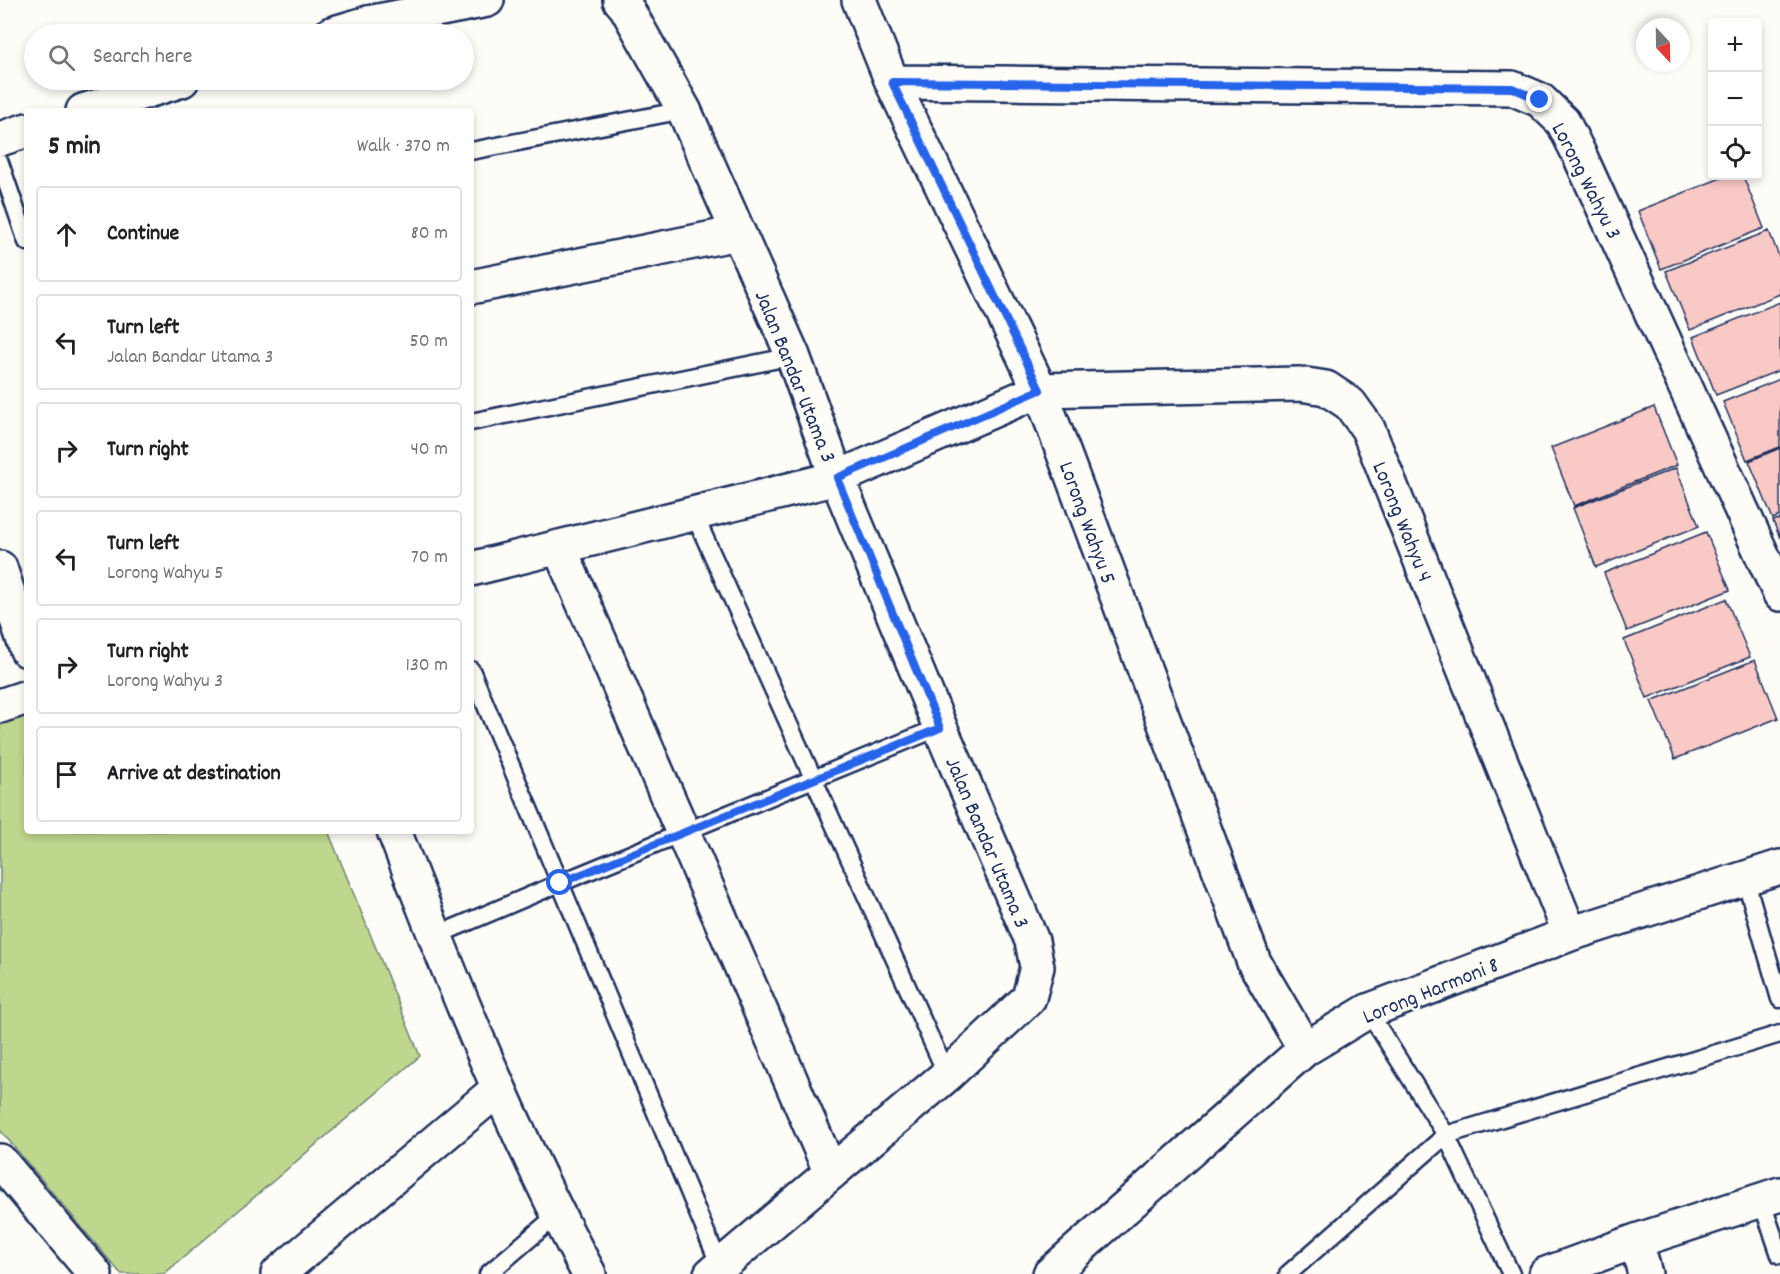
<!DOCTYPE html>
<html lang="en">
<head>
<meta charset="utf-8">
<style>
  body { margin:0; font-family:Dekko,sans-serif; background:#f2f2f2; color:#202124 }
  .controls { position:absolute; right:18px; top:18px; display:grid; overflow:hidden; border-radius:6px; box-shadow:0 3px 9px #0003 }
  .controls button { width:54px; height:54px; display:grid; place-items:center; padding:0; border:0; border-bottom:2px solid #e0e0e0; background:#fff; color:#202124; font:30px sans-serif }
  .compass { position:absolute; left:1636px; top:18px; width:54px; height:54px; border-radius:50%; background:#fff; box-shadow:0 3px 9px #0003; rotate:158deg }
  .stop { position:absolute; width:18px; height:18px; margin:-14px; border:4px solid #2563eb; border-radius:50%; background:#fff }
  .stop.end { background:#2563eb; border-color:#fff; box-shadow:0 2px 6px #0008 }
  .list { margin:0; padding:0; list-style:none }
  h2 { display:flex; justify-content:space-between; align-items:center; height:78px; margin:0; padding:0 24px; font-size:26px }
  h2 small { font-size:20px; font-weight:400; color:#757577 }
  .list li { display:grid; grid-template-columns:39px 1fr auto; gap:18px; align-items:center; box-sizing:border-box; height:96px; margin:0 12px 12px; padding:0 12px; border:2px solid #e0e0e0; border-radius:6px }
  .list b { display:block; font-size:22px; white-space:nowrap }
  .list p { margin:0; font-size:20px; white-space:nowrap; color:#757577 }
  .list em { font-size:20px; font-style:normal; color:#757577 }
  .icon { flex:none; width:33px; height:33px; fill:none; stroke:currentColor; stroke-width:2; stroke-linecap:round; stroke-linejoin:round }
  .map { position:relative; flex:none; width:1780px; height:1274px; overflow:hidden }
  .search { position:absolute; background:#fff; box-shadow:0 3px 9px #0003; left:24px; top:24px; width:450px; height:66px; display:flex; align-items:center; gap:15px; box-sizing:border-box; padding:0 21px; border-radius:33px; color:#757577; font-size:22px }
  .panel { position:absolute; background:#fff; box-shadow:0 3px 9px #0003; left:24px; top:108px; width:450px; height:726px; border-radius:6px }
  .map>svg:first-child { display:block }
</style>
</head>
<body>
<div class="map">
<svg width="1780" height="1274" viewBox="0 0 1780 1274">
  <rect width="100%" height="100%" fill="#fdfcf7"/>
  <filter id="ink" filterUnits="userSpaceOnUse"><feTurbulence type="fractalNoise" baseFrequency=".0167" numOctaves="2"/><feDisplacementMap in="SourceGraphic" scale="12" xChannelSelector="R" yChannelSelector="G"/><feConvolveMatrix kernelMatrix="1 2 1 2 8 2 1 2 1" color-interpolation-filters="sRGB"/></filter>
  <g filter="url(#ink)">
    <path fill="#bfd78d" stroke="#6d8376" stroke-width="1.5" d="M27,715V831H328L420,1056L164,1274H121L0,1130V724Z"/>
    <path fill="#f9c9c5" stroke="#1b2f5e" stroke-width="1.5" d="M1726,176H1743L1764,228L1661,269L1638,211Z
      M1769,231L1780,259V294L1690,330L1666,271Z
      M1780,302V370L1716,395L1693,337Z
      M1780,379V447L1747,460L1723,402Z
      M1654,407L1677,465L1574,506L1551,448Z
      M1780,448V516L1773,519L1749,461Z
      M1676,468L1699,526L1596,567L1573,508Z
      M1780,519V538L1773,521Z
      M1706,532L1730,590L1627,631L1604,573Z
      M1726,599L1750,657L1647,698L1624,640Z
      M1755,660L1778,718L1675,759L1651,701Z"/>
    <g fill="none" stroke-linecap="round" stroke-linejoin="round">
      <g stroke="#1b2f5e" stroke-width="21">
        <path id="service" d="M471,151L684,110
          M0,163L27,242
          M471,422L793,356
          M694,514L947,1075
          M471,670L720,1266
          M1745,878L1780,999
          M435,936L560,883L940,727
          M1368,1011L1446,1135L1511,1274
          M1761,1200L1780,1255
          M488,1274L557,1215
          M1288,1274L1446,1135L1780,1034"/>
      </g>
      <g stroke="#1b2f5e" stroke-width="38">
        <path id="minor" d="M620,0L626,7L684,110L793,356L837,478L940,727L1032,941L1037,967L1029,998L947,1075L711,1274
          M859,0L892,82L1040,390L1254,962L1305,1049
          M331,34L368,23L487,0
          M892,82L1512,88L1540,100L1563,122L1579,154L1780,594
          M83,111L182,80
          M0,139L27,130
          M471,287L738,233
          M559,547L831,1173
          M0,568L27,650
          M471,569L837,478L1040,390L1300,384L1326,388L1350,404L1368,429L1570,934
          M0,706L27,697
          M394,831C452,981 512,1131 589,1274
          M0,1161L95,1274
          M1636,1241L1645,1274
          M278,1274L498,1089
          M1050,1274L1305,1049L1368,1011L1570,934L1780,867
          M1546,1274L1636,1241L1780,1194"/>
      </g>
      <use href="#service" stroke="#fdfcf7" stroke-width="16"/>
      <use href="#minor" stroke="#fdfcf7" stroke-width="33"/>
    </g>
  </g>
  <g fill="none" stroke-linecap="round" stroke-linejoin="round" filter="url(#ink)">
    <path stroke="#2563eb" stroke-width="8" d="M560,883L940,728L837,478L1040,390L892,82L1512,88L1540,100"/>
  </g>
  <g text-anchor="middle" stroke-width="5" stroke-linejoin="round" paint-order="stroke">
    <g font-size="22" fill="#1b2f5e" stroke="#fdfcf7">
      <text transform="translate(1588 180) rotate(63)" y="8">Lorong Wahyu 3</text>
      <text transform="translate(797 376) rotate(68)" y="8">Jalan Bandar Utama 3</text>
      <text transform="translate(1404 521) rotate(68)" y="8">Lorong Wahyu 4</text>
      <text transform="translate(1089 522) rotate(70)" y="8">Lorong Wahyu 5</text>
      <text transform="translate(989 842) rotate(67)" y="8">Jalan Bandar Utama 3</text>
      <text transform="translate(1430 989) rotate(-22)" y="8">Lorong Harmoni 8</text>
    </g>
  </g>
</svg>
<div class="controls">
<button>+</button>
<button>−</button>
<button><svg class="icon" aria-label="locate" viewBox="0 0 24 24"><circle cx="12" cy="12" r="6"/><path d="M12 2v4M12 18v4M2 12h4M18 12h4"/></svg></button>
</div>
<svg class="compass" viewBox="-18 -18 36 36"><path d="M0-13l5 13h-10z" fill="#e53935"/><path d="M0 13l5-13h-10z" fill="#757577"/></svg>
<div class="stop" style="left:560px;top:883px"></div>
<div class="stop end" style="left:1540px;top:100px"></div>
<div class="search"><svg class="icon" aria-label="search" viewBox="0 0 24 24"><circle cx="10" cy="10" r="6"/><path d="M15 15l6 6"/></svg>Search here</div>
<section class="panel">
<h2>5 min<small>Walk · 370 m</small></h2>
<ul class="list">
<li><svg class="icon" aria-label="ahead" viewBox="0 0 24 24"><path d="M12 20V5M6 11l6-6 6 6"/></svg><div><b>Continue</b></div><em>80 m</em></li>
<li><svg class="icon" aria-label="left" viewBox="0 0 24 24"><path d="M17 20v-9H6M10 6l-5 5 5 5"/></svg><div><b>Turn left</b><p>Jalan Bandar Utama 3</p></div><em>50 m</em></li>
<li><svg class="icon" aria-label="right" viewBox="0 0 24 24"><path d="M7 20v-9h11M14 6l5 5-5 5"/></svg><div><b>Turn right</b></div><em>40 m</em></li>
<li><svg class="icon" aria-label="left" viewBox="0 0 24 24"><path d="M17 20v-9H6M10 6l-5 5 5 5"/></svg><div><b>Turn left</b><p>Lorong Wahyu 5</p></div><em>70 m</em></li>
<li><svg class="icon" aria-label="right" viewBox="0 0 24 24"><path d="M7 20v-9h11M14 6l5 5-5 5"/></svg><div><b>Turn right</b><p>Lorong Wahyu 3</p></div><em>130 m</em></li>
<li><svg class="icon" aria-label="arrive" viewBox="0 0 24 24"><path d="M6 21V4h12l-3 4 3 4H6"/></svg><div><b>Arrive at destination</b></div></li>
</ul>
</section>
</div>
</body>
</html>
